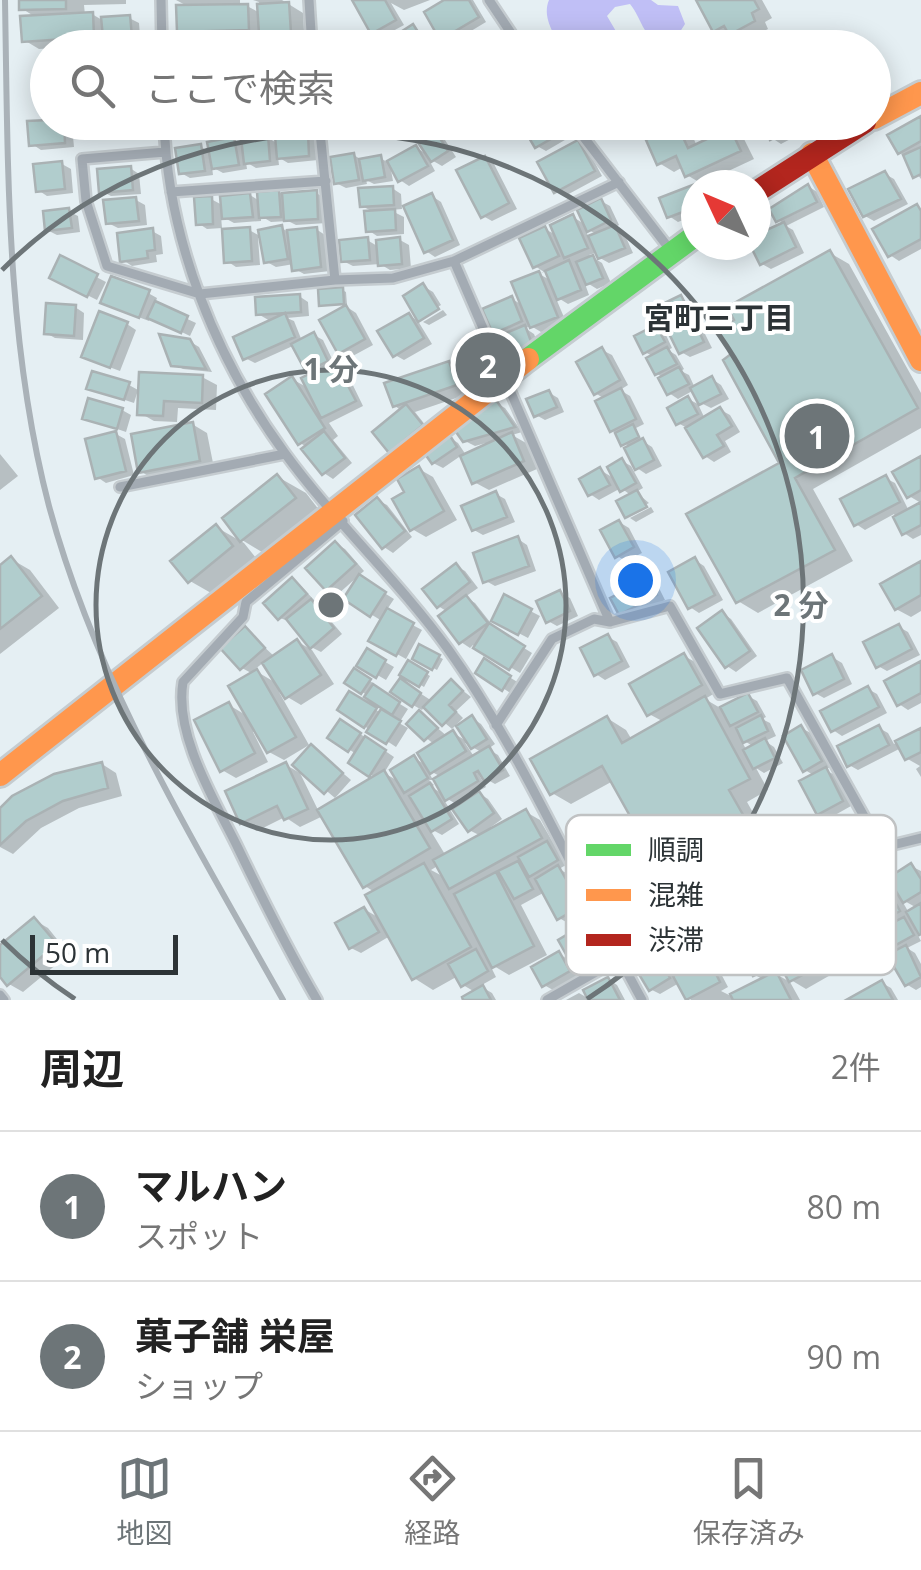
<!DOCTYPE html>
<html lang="ja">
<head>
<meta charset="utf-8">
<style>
  body { margin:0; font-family:"Open Sans","Noto Sans JP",sans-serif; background:#f2f2f2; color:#222 }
  .compass { position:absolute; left:681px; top:170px; width:90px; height:90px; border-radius:50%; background:#fff; box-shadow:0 5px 25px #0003; rotate:314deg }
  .scale { position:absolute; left:30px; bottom:25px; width:148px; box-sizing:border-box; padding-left:10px; border:5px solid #2c3336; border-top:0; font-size:28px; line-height:35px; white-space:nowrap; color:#2c3336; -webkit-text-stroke:8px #fff; paint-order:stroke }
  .you { position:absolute; left:635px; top:580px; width:35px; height:35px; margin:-25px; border:8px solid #fff; border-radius:50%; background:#1a73e8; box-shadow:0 0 0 15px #1a73e833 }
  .badge { display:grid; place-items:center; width:65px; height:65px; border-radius:50%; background:#6d7578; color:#fff; font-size:32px; font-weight:700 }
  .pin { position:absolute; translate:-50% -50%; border:5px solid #fff; box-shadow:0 2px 10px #0006 }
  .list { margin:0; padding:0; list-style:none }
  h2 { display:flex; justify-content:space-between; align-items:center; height:130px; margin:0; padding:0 40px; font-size:42px }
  h2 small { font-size:32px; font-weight:400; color:#767676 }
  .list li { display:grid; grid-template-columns:65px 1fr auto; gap:30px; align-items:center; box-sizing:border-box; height:150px; padding:0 40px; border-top:2px solid #e0e0e0 }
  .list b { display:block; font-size:38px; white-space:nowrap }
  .list p { margin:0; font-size:32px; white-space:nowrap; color:#767676 }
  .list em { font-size:32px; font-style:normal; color:#767676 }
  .icon { flex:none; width:55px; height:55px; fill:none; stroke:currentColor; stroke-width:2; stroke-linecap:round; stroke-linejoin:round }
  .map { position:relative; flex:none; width:921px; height:1000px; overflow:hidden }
  .search { position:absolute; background:#fff; box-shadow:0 5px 25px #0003; left:30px; right:30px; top:30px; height:110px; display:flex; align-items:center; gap:25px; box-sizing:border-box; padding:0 35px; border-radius:55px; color:#767676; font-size:38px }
  .sheet { height:430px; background:#fff }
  nav { display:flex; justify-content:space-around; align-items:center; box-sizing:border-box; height:140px; border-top:2px solid #e0e0e0; background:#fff; font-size:28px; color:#767676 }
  nav a { display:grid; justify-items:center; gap:5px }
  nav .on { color:#6d7578 }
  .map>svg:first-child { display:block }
</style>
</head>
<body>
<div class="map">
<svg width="921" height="1000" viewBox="0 0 921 1000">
  <rect width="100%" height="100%" fill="#e5eff3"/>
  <path fill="#c0bff6" d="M549,0H651L658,5L678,6L685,24L676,38L663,44C641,36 643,20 630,4L615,7L607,16L617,33L619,47H561C553,33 542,16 549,0Z"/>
  <path fill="#0003" fill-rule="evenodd" d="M21,0H126V4L84,5L85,15L92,14L102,20L129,18L139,23L141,48H106V45L39,49L24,40L37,18L21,8Z
    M176,0H240V6H247L260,13L259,2L253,0H292H282L303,13L305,48H262V37L246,38L257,44V48H218V38L194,39L179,30L189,7Z
    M355,0H430L404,10L391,3L404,25L382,37L373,32Z
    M449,0H473L486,22L451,43L442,38Z
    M700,0H762L772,18L765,22L768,29L745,41L735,36L729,39L715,31Z
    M413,27L422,32L432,48H398Z
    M479,38L490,48H460Z
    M385,40L398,48H370Z
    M921,119V179L900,152Z
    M48,122H66L72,126L74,147L41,150L32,144Z
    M86,122H121L122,131L107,134L103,131V137L91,138L88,136Z
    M297,122V126L267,128L258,122Z
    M412,122L436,126L456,157L442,166L428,158L435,171L409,186L400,180L390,164L393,181L374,184L366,180L367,184L346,188L336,183L354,155L363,161L380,158L389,163L416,148L429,155L418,126Z
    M450,122H489L490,124L465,139L456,134Z
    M501,122H535L516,136Z
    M545,122H561L570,137L546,151L537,146Z
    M651,122H686L697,146L730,131L744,139L754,159L705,182L703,180L702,184L687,175L683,167L674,172L659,163L658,137Z
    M763,122H816L817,125L781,144L772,138Z
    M307,136L316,141L318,160L288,163L278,157L279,165L256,168L246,162L247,169L223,173L212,167L213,175L190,178L181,173L201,147L212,153L234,140L245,146L267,137L278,144Z
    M578,142L587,148L602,176L565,196L556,191Z
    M485,158L494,164L517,209L492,221L483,216Z
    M62,164L71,169L73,193L47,196L38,190Z
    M130,168L139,174L141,194L111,196L101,191Z
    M885,174L894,179L908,204L874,221L865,216Z
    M726,176L735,182L738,185H715Z
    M808,186L817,192L824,207L786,226L793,230L804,253L771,269L762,264L753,245H756V238L785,224L778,220Z
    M696,187V215L678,222L669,216Z
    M392,188L401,194L402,209L390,210L404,217V234L377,236L368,230L375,213L362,206Z
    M279,193H316L325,198L327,223L296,225L288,221L271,222L261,216V221L234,223L221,216L222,228L207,229L198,223L211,199L224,206L250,195L261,202Z
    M432,196L441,202L460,245L435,257L426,251Z
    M136,200L145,205L147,225L118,228L108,223Z
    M601,201L610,206L619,225L614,228L624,233L633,253L609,263L600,258L598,252L589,255L602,263L611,283L597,289L584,281L589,295L568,304L555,296L566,322L541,332L531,326L525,328L534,334L540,349L517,358L508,352L501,336L495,332L512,299L524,306L514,284L544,272L535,266L545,229L558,236L573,217L586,225ZM585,228L598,235L589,239ZM547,270L552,281L539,274Z
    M917,207L921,209V249L899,261L890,255Z
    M68,211L78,216L80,232L57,235L47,230Z
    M281,228L289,232L316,229L325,235L330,271L304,274L295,269L294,264L276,267L267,262L262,238H258L260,265L236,267L227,261L249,230L262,237Z
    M152,231L161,236L163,254L156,255L157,262L132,266L123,260Z
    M367,240L379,247L400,240L409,245L411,268L390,270L380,264L353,266L343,261Z
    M830,253L849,264L921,393V428L813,489L853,561L758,613L738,601L782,464Z
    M61,259L106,282L97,300L61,282Z
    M423,286L433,292L441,305L421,317V320H420Z
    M342,290L346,292L347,305L322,304Z
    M148,293L157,298L155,304L196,323L190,336L150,317L149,321L112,307Z
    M299,296L308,302L309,316L287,318L294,321L302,341L314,335L323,340L334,363L345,369L363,406L329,423L338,436L333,440L352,463L333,479L324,473L307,447L300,443L292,379L310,389L315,374L307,370L295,345L255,363L245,358L272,322L258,314Z
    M681,298L690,304L712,348L690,357L681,352Z
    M75,307L84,313L83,340L55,338L46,333Z
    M347,307L356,313L373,345L349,358L339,352Z
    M443,310L447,315L429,325L423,322Z
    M409,315L418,321L432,344L404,360L395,355Z
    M127,324L136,330L120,371L93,361Z
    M656,328L665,333L672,348L668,350L676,355L684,369L681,371L689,375L695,388L712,379L721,385L729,399L711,408L701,403L694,390L678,399L669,393L664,378L657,374L654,357L645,352Z
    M189,341L199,347L212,372L183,369L173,364Z
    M602,350L612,355L628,385L620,390L630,396L644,424L636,428L641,440L652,447L662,466L646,474L637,468L630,448L612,430L605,399L595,393Z
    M449,363L463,372L471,393L415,412L430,431L395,406Z
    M202,377L217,385L216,410L178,408L177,422L154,421L140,413Z
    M129,385L138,390L134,403L89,388Z
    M548,392L558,398L564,412L545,420L536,415Z
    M688,399L698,404L705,419L721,410L730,415L740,432L725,441L731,452L714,462L705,456L687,428L678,423Z
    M496,403L505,408L522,432L512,435L526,443L537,469L489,490L474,482L462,455L443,468L433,463L449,437L458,443L466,455L487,446L486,443L475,446L465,441Z
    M122,410L131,415L126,432L85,418Z
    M192,424L207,433L214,468L155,480L140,471Z
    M116,434L125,439L134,475L106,483L97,477Z
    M0,454L18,476L0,490Z
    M921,459V503L909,496Z
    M622,461L631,466L643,488L636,492L649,503L628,514V517L627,516L632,496L621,488L599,500L590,494L600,470L617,480Z
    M419,469L433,477L457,520L426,537L412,529Z
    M278,477L306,493L323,515L270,557L242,540L225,519Z
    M885,478L895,483L909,511L921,505V535L913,539L904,533L894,514L865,530L856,524Z
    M496,494L505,499L515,522L483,535L474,530Z
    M377,500L387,505L412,537L393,553L384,547Z
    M651,507L654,512L636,522L630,518Z
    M619,522L629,528L642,553L626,561L617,556Z
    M216,527L244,543L260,563L218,597L190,581Z
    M518,539L527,545L536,571L495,586L486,581Z
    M336,544L345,549L364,571L337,595L327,590Z
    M11,559L30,570L59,608L0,654V568Z
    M695,560L704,566L723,600L699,613L690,607Z
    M921,564V611L911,617L896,609Z
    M456,566L465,571L478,588L465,597L475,603L497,631L532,653L520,673L473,645L470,648L461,642L448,612L438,606Z
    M360,578L394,599L386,611L422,630L406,659L372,640L382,621L346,599Z
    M292,580L301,586L315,601L312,603L320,608L342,634L321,652L311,647L291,622L280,618Z
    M649,581L658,586L665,600L630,618L621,613Z
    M560,593L570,598L578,616L557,626L548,621Z
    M505,598L540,616L528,638L494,620Z
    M722,613L731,619L757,656L736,672L727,666Z
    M899,627L908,632L920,655L887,671L878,666Z
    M245,629L275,657L298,642L312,650L334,684L301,705L279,692L309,745L284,760L269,752L257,730L253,732L268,762L236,778L222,770L229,705L249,717L253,674L242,668ZM264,662L278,684L254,670Z
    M608,637L617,642L630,667L605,680L596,674Z
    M420,647L443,659L437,670L415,658Z
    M368,652L394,667L386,680L360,665Z
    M684,656L699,664L715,693L705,699L722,709L748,696L757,701L766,717L762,719L770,723L776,736L765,741L774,747L783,763L764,773L756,768L768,790L747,802L768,839L730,860L740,878L704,898L707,902L743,882L746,887L713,906L705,901L711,911L664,938L650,930L640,912L627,919L613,911L639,857L654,866L665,885L681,876L695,884L705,866L693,859L682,840L665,850L646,839L613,781L571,804L552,793L607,718L626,730L632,740L664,722L649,714ZM740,738L754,747L747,751Z
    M832,657L842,663L852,684L824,698L815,693Z
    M485,662L519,683L512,694L478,672Z
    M409,663L430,676L424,687L403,674Z
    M921,664V703L908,710L899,704Z
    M354,671L373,683L371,686L408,709L399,723L408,728L396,747L340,710L350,694L381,713L385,707L347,682Z
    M452,682L471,697L456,711L463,718L452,729L425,706L422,710L413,705L409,686L432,701Z
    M868,689L877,694L887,713L842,736L833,730Z
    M420,713L448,737L453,733L470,743L472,718L481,724L495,744L488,749L498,755L510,776L495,784L479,775L486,787L477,792L488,799L502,819L491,827L493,830L526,812L540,820L566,865L559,869L568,874L589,912L568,923L559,918L545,892L521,905L547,955L509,975L489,963L496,977L480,986L492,993L496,1000H466L475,992L463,985L458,976L433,990L414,978L390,936L361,953L351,948L364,909L381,919L376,893L365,886L323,816L300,827L285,817L257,831L242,822L286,765L300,773L319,812L376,778L351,762L356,754L331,737L350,727L394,757L384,773L400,782L414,758L428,766L435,745L409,724ZM465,743L483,753L475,758ZM427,769L441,777L445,795L431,787L434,785L429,780H433ZM441,795L461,807L469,830L481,836L446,856L429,828L442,835L459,824ZM439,865L446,878L431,870Z
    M801,728L811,733L830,767L825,770L835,775L851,806L828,819L818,813L815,776L805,770Z
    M879,728L888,733L894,744L921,730V777L916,769L920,766L906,758L901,748L858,770L849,765Z
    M312,747L351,780L335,798L296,765Z
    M102,764L116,773L122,796L79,808L41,828L13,854L0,847V811Z
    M855,834L870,842L890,879L911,866L921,871V933L915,930L921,941L907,948L915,953L921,964V987L916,990L906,984L893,955L885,950V930L875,924ZM901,899L917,908L909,913Z
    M820,857L829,863L843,887L838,890L852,898L879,952L853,966L834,955L841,969L806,989L791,980L785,969L776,974L790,982L800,1000H691L679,983L660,994L650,989L656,956L665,962L675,978L699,966L686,959L697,932L706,937L715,953L705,959L717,966L728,987L721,991L731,996L764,980L755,975L742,950L735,946L740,908L749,913L764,941L761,942L775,951L795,902L816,914L814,902L806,897Z
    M34,920L48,928L69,954L23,992L9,984L0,974V948Z
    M588,924L597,930L610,952L583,968L569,960L578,977L553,990L544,985L559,954L574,963Z
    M608,979L617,985L625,1000H591Z
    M882,983L891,988L898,1000H851Z
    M579,993L591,1000H566Z"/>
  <path fill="#b1cdcd" stroke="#aab2b4" stroke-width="2.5" d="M19,0H66V9L19,10Z
    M352,0H385L396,20L371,34Z
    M444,0H469L479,17L440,40L424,12Z
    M696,0H754L759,9L752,13L755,21L729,35L724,26L713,32Z
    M289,2L292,48H260L257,4Z
    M248,4L249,30L177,32L176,5Z
    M93,12L94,37L22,42L20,16Z
    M130,15L133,48H104L101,17Z
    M413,24L428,48H395L390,39Z
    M248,36V48H216V37Z
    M921,116V141L898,154L887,135Z
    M48,120V122H64L65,143L29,146L27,121Z
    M419,122H430L448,151L431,162L409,129Z
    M540,122H557L563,132L535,148L525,131Z
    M648,122H676L688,148L730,128L741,151L685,177L676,156L657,165L646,140L654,136Z
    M761,122H803L770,140Z
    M308,133L309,156L277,159L275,136Z
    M268,135L270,161L244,164L241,138Z
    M234,137L239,165L212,169L207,142Z
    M578,140L595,171L554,193L537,162Z
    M201,144L205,171L179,174L175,148Z
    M416,145L428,166L398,182L387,161Z
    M921,147V174L913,178L903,155Z
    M354,153L359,180L334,184L330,157Z
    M381,155L385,177L363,181L359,159Z
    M485,156L509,203L481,218L456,170Z
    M62,161L65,189L36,192L33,164Z
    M131,166L133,190L99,193L97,169Z
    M885,171L901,199L863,217L848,189Z
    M698,183L696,207L667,218L659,198Z
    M808,184L817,202L776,222L769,209Z
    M393,186L394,205L360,207L358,188Z
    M279,190L281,217L259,218L257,192Z
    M317,190L318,219L284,221L282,193Z
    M250,193L253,217L222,219L220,196Z
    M432,193L453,240L424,253L403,206Z
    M212,196L213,224L196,225L194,197Z
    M136,197L139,221L106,224L103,200Z
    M601,198L611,220L587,232L577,210Z
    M917,204L921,211V239L888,257L872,229Z
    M69,208L72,228L45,231L43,211Z
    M395,209L396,230L366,232L364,211Z
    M573,214L588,248L564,258L550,225Z
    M784,222L796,247L760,265L750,245H756V235Z
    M282,225L288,259L264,263L258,230Z
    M615,225L625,248L598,259L588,236Z
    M545,226L559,256L533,268L519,238Z
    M250,227L252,261L224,263L222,229Z
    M317,227L321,267L292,271L287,230Z
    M153,228L155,250L147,251L148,258L120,262L117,233Z
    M368,237L370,260L341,262L339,240Z
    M400,237L402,264L378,266L376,240Z
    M830,250L918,408L795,478L835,550L736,603L686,514L779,463L723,360L731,354L718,330L734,320L727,307Z
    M60,255L98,274L87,297L49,278Z
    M593,255L603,278L586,285L576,262Z
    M569,260L581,290L557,300L545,271Z
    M539,271L558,317L530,328L511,282Z
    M111,276L150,290L139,318L100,303Z
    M423,283L439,309L418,322L403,296Z
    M343,287L344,304L319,306L318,289Z
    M300,294L301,312L256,315L255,297Z
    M681,295L704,342L679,354L656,307Z
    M512,296L522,321L493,334L482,309Z
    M155,301L188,316L181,333L147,318Z
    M46,303L76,305L74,336L44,334Z
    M346,305L365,339L338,354L319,320Z
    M99,311L128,322L110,368L81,357Z
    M285,313L295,337L243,360L233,337Z
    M409,313L424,338L393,357L377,331Z
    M525,325L532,344L506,354L499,336Z
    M656,325L665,342L643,354L634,336Z
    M314,332L328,361L306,372L291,344Z
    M159,334L190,339L206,369L171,366Z
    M602,347L620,380L594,395L576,362Z
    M667,347L677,364L655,375L646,358Z
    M335,361L356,401L321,418L301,378Z
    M449,361L457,385L393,407L384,383Z
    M679,367L689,384L667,395L658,378Z
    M92,371L130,382L124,400L86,389Z
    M139,372L203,375L202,403L164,401L163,416L137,415Z
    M292,376L325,428L298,445L265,394Z
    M712,376L721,394L699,405L690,388Z
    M621,388L636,419L610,432L595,401Z
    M549,390L557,407L534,417L526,399Z
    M688,396L698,414L676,425L667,408Z
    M88,398L123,408L117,429L82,419Z
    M496,400L515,427L463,442L454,429Z
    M406,404L423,425L389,453L372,432Z
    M720,407L732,426L717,435L724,446L703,458L685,428Z
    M193,422L200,461L138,473L131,434Z
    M633,424L639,437L621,446L615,433Z
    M116,431L126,471L95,479L85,439Z
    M324,431L345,458L322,475L301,449Z
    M512,432L524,461L472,484L460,456Z
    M449,434L457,447L432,464L423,451Z
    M643,438L654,460L635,470L624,448Z
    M921,456V490L907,498L892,472Z
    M622,458L636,483L620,492L607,467Z
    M419,466L444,511L410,531L392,499L404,492L397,479Z
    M600,467L610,485L588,496L579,479Z
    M277,474L296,498L240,542L222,518Z
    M886,475L900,502L854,526L840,499Z
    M637,490L647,507L625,518L616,501Z
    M496,491L507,517L472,531L461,506Z
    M377,497L405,531L382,549L355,515Z
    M921,502V525L902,535L893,517Z
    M619,520L634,547L615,558L600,530Z
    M216,524L233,546L188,583L170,561Z
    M518,536L529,566L483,583L473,553Z
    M335,541L356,564L326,591L305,568Z
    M11,556L42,596L0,629V565Z
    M695,557L715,595L688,609L668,572Z
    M921,561V595L895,610L880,584Z
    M456,563L470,582L437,608L422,589Z
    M359,574L386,592L370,617L343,599Z
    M292,577L307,594L278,620L263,603Z
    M649,578L657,595L619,615L610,598Z
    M560,590L570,611L546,623L536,601Z
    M504,594L532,609L518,635L491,621Z
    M466,595L488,623L459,644L438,616Z
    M311,599L334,628L310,649L286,619Z
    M387,608L414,623L396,656L368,641Z
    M722,610L750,651L725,668L697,628Z
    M489,623L525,646L509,670L473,648Z
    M899,624L912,649L876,668L863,642Z
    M245,626L265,648L240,670L220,648Z
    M608,634L622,661L594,676L580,648Z
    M297,639L321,675L285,699L262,663Z
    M419,644L440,655L432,670L412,659Z
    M367,648L386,660L376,678L356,666Z
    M684,653L702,685L647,716L629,684Z
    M832,654L844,679L813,695L801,670Z
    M484,658L511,676L502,691L475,673Z
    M408,660L428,672L419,687L399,675Z
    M921,661V693L897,706L884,681Z
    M354,668L371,679L361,694L344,683Z
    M257,669L296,737L267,753L228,686Z
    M400,678L421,693L412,707L390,692Z
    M451,679L463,691L449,705L456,712L442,726L423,707Z
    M373,684L400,702L392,715L364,697Z
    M868,686L879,707L831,732L820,711Z
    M349,691L377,708L364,728L337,710Z
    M748,693L758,712L730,726L720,707Z
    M705,696L750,779L729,790L750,827L691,860L671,825L644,841L602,766L550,795L530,759L607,716L622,743Z
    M229,702L255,753L220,772L194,720Z
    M381,709L401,721L386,744L366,732Z
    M419,710L438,728L424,741L406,724Z
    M472,715L487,739L471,749L456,726Z
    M761,715L768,731L743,743L736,728Z
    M340,719L361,733L348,752L327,738Z
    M801,725L822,761L803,772L783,736Z
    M879,725L889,745L847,767L837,746Z
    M921,728V752L905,760L895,741Z
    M453,730L466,751L430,774L417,753Z
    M365,736L386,750L369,777L348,763Z
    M765,738L775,758L753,769L743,750Z
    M311,744L343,773L324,794L292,765Z
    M489,746L503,770L484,781L478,771L474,773L478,781L445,801L433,779Z
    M414,755L428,778L404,793L390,770Z
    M102,762L108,788L63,801L26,821L0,845V808L12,796L54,774Z
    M286,762L308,809L284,820L277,806L240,824L225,791Z
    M826,767L843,801L817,815L799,781Z
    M384,770L430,848L363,888L317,810Z
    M430,783L452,819L431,832L409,796Z
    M479,791L494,813L468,832L452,809Z
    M526,809L542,838L449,889L433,860Z
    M855,831L900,911L873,926L829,846Z
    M547,841L558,860L529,877L518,857Z
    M518,861L533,889L514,899L498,871Z
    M424,863L471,947L412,980L365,895Z
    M911,863L921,879V892L903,903L888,878Z
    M558,865L581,906L557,920L535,879Z
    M496,872L534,946L492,968L454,894Z
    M795,899L829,961L789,982L756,920Z
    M921,903V934L919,935L906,912Z
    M364,907L379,932L349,949L335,923Z
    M34,917L57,944L7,986L0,977V945Z
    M904,917L914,935L883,952L873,933Z
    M588,922L603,947L572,965L558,940Z
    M760,939L774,966L753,976L740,950Z
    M906,945L921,977L905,986L887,955Z
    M476,949L488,971L461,987L448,964Z
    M559,951L570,971L542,987L531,967Z
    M656,953L670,978L649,991L634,966Z
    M708,958L720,982L686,1000L673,976Z
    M776,971L791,1000H733L730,994Z
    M608,977L620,1000H588L583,990Z
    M882,980L893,1000H846Z
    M483,985L491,1000H463L462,997Z"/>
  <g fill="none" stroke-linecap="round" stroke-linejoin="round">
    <g stroke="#c5ccd0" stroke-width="14">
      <path id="lane" d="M161,0L162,48
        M309,0L312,48
        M489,0L521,48
        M164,122C168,240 215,357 284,452C334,521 398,580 448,649C523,754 579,886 642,1000
        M319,122L335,280
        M572,122L671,251
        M165,152L82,159L86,201L107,266L200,294L335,280L393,278L454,261L619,182
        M171,192L326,181
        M454,261L610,622
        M120,487L285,454
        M496,725L552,639L594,619L610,622L670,606L720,694L787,678L865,818
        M0,995L4,1000
        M317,1000C288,950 263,900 238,848C215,801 174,735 183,682L243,617L246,602L343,521
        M547,1000L865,818L880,848L921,838"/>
    </g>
    <g stroke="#c5ccd0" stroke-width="28">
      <path id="fast" d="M528,359L696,235"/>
    </g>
    <g stroke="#c5ccd0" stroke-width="28">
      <path id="slow" d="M874,118L921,93
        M812,154L921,360
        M0,775L528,359"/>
    </g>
    <g stroke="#c5ccd0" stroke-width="28">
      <path id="jam" d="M756,192L865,122"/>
    </g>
    <use href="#lane" stroke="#a3abb3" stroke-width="9"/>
    <use href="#fast" stroke="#63d668" stroke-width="22"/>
    <use href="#slow" stroke="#ff974d" stroke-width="22"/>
    <use href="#jam" stroke="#b3261e" stroke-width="22"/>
    <path stroke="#aab2b8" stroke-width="6" d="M5,0C8,169 6,342 49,506C97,684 194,841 283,1000"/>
  </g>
  <g fill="none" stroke="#6d7578" stroke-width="5">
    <circle cx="331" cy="605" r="235"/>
    <path d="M75 999A470 470 0 0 1 2 940M2 270A470 470 0 1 1 587 999"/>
  </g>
  <g text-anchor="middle" stroke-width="8" stroke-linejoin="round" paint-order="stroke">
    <g font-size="30" font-weight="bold" fill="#2c3336" stroke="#fff">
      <text x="719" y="329">宮町三丁目</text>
    </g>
  </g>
  <rect x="566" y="815" width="330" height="160" rx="15" fill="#fff" stroke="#c0c2c3" stroke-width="2.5"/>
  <rect x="586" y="844" width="45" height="12" fill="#63d668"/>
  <rect x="586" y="889" width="45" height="12" fill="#ff974d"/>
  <rect x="586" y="934" width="45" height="12" fill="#b3261e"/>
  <g font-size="28" fill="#2c3336">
    <text x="648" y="860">順調</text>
    <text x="648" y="905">混雑</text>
    <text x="648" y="950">渋滞</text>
  </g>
  <circle cx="331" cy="605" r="15" fill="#6d7578" stroke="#fff" stroke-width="5"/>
  <g font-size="30" text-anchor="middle" font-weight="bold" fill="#6d7578" stroke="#fff" stroke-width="8" stroke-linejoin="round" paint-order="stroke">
    <text x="331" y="380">1 分</text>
    <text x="801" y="616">2 分</text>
  </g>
</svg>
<svg class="compass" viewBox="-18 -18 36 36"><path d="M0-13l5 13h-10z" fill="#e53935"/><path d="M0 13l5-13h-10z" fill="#767676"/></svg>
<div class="scale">50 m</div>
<div class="you"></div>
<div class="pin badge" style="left:817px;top:436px">1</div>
<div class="pin badge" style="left:488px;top:365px">2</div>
<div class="search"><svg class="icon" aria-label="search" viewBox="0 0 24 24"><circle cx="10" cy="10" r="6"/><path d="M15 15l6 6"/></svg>ここで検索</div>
</div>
<section class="sheet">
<h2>周辺<small>2件</small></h2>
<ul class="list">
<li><span class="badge">1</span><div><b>マルハン</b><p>スポット</p></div><em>80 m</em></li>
<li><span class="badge">2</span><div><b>菓子舗 栄屋</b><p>ショップ</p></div><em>90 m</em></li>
</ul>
</section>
<nav>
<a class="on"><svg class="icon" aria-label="map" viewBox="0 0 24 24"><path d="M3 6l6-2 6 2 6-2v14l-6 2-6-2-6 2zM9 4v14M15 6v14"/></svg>地図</a>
<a><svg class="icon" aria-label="directions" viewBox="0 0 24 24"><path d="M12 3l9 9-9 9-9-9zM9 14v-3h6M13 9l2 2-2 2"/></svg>経路</a>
<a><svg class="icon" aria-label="saved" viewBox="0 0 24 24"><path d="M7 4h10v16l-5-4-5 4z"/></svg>保存済み</a>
</nav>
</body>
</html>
